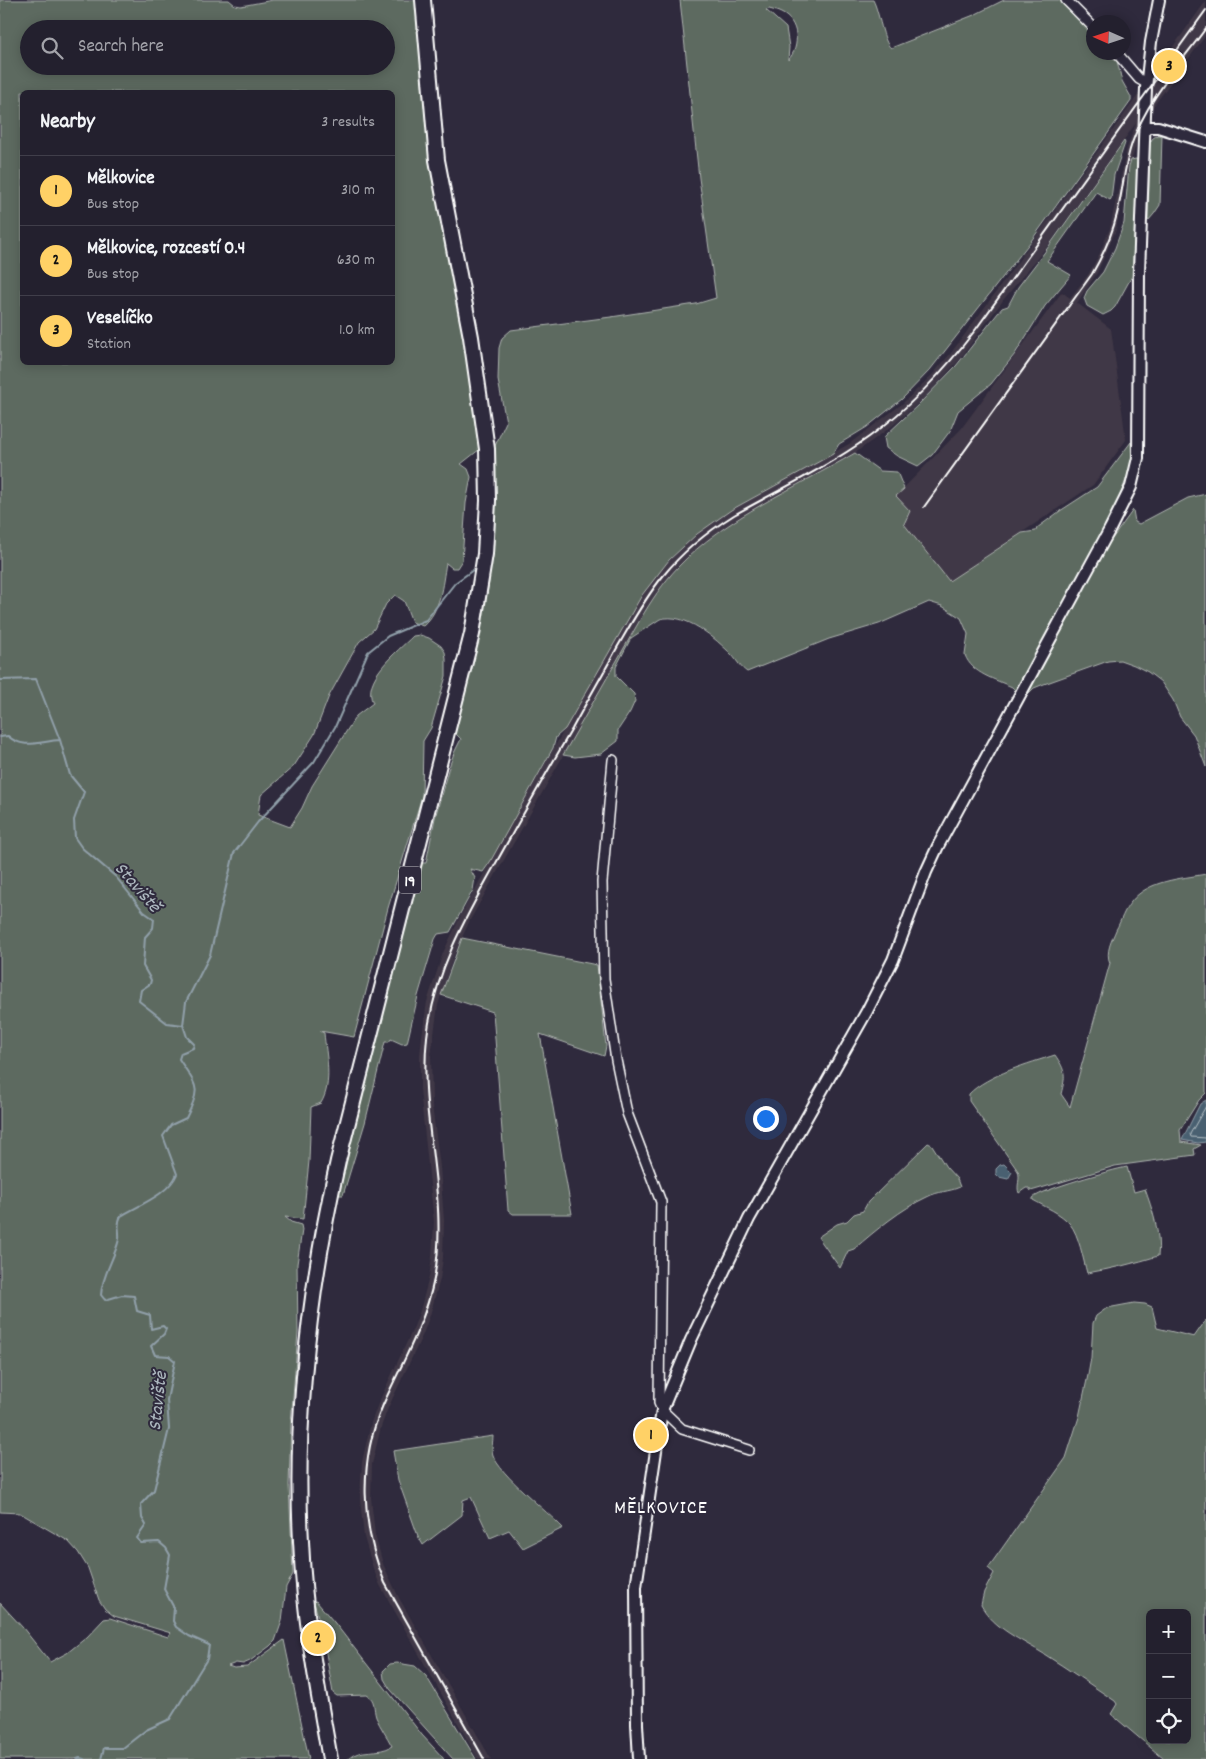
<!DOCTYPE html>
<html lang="en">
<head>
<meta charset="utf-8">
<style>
  body { margin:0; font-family:Dekko,sans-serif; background:#2b2836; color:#f1f3f6 }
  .controls { position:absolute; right:15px; bottom:15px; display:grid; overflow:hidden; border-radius:8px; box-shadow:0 2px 12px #0003 }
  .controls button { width:45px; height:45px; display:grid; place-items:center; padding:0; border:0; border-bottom:1px solid #403e4a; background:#23202e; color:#f1f3f6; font:25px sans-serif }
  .compass { position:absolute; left:1086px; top:15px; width:45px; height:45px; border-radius:50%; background:#23202e; box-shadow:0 2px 12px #0003; rotate:273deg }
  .you { position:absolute; left:765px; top:1118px; width:18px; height:18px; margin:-12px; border:4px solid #fff; border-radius:50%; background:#1a73e8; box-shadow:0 0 0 8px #1a73e833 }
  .badge { display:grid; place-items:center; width:32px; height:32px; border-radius:50%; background:#ffd166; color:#111; font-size:16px; font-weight:700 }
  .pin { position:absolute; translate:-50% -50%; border:2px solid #fff; box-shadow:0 1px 5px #0006 }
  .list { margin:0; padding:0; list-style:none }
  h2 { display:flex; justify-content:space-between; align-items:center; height:65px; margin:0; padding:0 20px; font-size:21px }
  h2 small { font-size:16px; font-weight:400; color:#a3a3aa }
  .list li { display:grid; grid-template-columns:32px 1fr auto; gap:15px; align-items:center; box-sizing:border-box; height:70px; padding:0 20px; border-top:1px solid #403e4a }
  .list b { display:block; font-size:19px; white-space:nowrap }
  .list p { margin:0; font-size:16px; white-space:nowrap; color:#a3a3aa }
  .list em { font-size:16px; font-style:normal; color:#a3a3aa }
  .icon { flex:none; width:28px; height:28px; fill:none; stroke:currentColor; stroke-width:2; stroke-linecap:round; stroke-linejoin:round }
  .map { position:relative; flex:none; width:1206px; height:1759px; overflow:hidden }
  .search { position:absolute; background:#23202e; box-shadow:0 2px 12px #0003; left:20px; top:20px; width:375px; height:55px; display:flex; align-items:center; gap:12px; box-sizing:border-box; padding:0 18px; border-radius:28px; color:#a3a3aa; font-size:19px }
  .panel { position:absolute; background:#23202e; box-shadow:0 2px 12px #0003; left:20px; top:90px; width:375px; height:275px; border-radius:8px }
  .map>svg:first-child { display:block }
</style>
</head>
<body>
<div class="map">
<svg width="1206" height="1759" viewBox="0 0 1206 1759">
  <rect width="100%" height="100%" fill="#2f2a3d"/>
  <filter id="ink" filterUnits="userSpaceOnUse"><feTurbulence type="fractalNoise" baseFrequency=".02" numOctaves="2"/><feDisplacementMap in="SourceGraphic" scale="10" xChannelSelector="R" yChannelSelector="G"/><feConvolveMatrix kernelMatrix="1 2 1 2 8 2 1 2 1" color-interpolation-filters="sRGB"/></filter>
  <g filter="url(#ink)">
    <path fill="#413846" d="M1206,1V35L1152,108L1142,126L1127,174L1116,230L1097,273L1077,303L1111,329L1126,440L1093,485L949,581L904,524L896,496L961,429L1062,292L1070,298L1088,275L1099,255L1110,228L1127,148L1136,123L1049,244L1004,299L959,360L924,398L891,427L855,453L737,519L704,543L677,567L651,601L640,620L470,920L453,957L438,1005L431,1056L432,1105L440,1167L444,1221L443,1258L440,1279L430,1315L423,1334L388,1408L381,1427L372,1464L371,1498L375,1535L383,1564L399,1598L491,1759H478L380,1585L373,1568L364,1537L360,1499L362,1462L371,1423L378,1404L413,1329L420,1311L429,1277L432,1257L434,1222L420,1089V1055L422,1037L427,1002L443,953L461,915L516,815L630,614L656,575L684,545L713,522L731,510L849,444L902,404L933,374L951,353L996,292Z"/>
    <path fill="#5d6a60" stroke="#aeb4b0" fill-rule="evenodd" d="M0,0H229L235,5L241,6L273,0H416L430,161L464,338L480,449L461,464L468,469L471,477L466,503L462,560L457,568H452L446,563C442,585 441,611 423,626L412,622L404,601L395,595L386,604L374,629L359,642L329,696L314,735L294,766L261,795L258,815L290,827L302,808L312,786L356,716L373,703C361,679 397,652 413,636L420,635L429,638L441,646L445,652L446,659V676L431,728L423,741L422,796L388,908L354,1037L320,1031L324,1033C326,1055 333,1083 321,1103L311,1107L309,1161L303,1219L285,1217L291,1222L301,1225L302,1230L297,1264L298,1332L291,1423L289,1485L293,1574L286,1587L282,1621L275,1641L270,1646L250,1661L243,1664L236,1663L228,1666L234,1668L247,1667L284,1640L309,1759H0V1603L23,1628L50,1662L67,1653L87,1637L104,1619L110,1618L168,1637L171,1633L114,1616L105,1609L99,1600L88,1568L78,1552L68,1541L20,1513L0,1512ZM29,29H386V66H29ZM22,92H392V362H22Z
      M680,0H873C879,11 883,43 891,48L974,15L1004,0H1063L1093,32L1094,52L1111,53L1117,61L1122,81L1131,97V101L1031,241L930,370L902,399L867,427L839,444L833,454L731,510L697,534L669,560L642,595L565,729L556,737L553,748L490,862L483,872L470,869L475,878L473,890L450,932L438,934L435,939L418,996L407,1043L402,1044L391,1039L389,1042H385L365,1123L343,1195H338L421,863H426L435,818L448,770L454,753L461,739L454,732L479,636L489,582L495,501L494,448L506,422L498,380L499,348L502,338L511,330L611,317L696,304L716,298L699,178ZM769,9C773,10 777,11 781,13C799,21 801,47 788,60L789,47L786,28L766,10Z
      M1157,135H1162L1160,205L1154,214L1148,221L1150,143L1152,139Z
      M1124,141L1125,143L1114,175L1111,199L1110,200L1096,192L1047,261L1071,275L1045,306L1015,354L991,384L958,411L950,431L932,455L918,466L897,456L886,448L884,437L918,405L956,366L1002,308L1008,306L1018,287L1044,253Z
      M1136,159L1139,160L1132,276L1115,307L1111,311L1103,315L1087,306L1084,298L1087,291L1103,272L1115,248L1124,223L1129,166L1131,160Z
      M1131,442L1132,464L1116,506L1099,543L1014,695L1015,690L1012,687C995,679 972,674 965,655L968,634L961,618L942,606L929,602L879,624L829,639L747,672C740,667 738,662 732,655C715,638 686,612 660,619L631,638L616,667V676L634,694L635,701L630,712L618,730V741L601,754L575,757L563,755L640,620C651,601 663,583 678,567C725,517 796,488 855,453L880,471L897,472L904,489L896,496L910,511L904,524L949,581L1022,533L1036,531L1037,528L1060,511L1097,487Z
      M1206,494V767L1194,735L1180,717L1173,700L1161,682L1148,672L1134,665L1120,660L1108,661L1044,684L1034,688L1027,695L1109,543L1133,510L1135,522L1139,524L1188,498Z
      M1206,874V1093L1199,1100L1180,1130L1181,1142L1201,1145L1194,1149L1195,1155L1115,1166L1031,1191L1029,1188H1026L1019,1193C1016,1186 1021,1179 1018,1171L969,1101V1094C987,1075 1030,1063 1055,1055C1066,1071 1066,1075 1061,1094L1070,1107L1110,963C1105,952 1112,940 1116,930C1121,921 1124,910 1131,902C1148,880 1180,879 1206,874Z
      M462,938L597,965L606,1046L604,1056L540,1034L572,1214H513L508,1210L493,1012L441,995Z
      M928,1143L932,1145L946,1167L957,1179L960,1187C949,1192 938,1191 927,1197C901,1209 876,1230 854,1249L848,1251L840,1268L818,1237L837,1224L847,1221L854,1214L863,1211L868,1202Z
      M1127,1167L1134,1192L1145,1189C1152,1209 1161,1234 1158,1256C1135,1263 1111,1269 1087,1273C1083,1259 1079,1235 1070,1224C1061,1213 1045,1207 1033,1200V1198C1043,1189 1111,1170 1127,1167Z
      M1134,1303L1145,1304L1152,1307L1157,1328L1194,1337L1206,1320V1759H1164L1111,1714L1117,1704L1115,1701C1091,1685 1068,1669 1044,1654C1022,1640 994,1629 981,1605L984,1592L994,1573L988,1568L1066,1458L1079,1417L1088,1375L1091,1358L1093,1323L1096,1316L1107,1308ZM1150,1613H1187V1740H1150Z
      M493,1436C493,1441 491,1450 493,1455C499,1474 548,1512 563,1528L523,1548L509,1530L490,1538L471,1497L463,1500L462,1515L423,1545L418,1536L398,1480L393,1451Z
      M316,1601L334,1622L422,1735L444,1759H348C360,1747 379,1755 392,1746C387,1736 380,1727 376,1717C373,1708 376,1700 367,1695L337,1696L333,1693L323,1636L314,1602Z
      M397,1663L415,1666L426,1676L476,1759H453L390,1689L384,1679L383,1671L390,1664Z"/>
    <path fill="#486171" stroke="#91a0aa" d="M1206,1100V1142L1198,1143L1182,1140L1200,1104Z
      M1004,1164L1012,1172L1008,1179L999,1177L996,1174V1169L1000,1165Z"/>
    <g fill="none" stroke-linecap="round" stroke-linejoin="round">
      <path stroke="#b6c0c6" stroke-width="1" d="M1206,1106L1190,1134L1191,1137L1206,1138"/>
      <path stroke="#91a0aa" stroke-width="2" d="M0,680L36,679L60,740
        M0,737L8,736C23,750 41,741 60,740L70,775L84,792L74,820L75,838L82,848L116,877L144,912L154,919L153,928L145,937L143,966L151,980L150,984L141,990L139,1001L167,1023L183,1025L187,1037L194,1044L193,1048L181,1053L179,1059C197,1087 202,1087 186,1118L171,1125L163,1136L177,1174C169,1194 139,1205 121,1216C116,1224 120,1230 119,1239C115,1258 102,1275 101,1295L105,1300L122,1295L134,1296L137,1311L150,1315L151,1329L163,1326L166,1329L164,1334L151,1346L155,1355L169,1356L175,1361L167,1400L169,1429L154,1490L141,1504L142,1518L146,1525L137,1538L141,1543L159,1542L166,1548L170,1555L164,1589L174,1608L173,1621L176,1627L189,1636L209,1645L207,1659L170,1719L146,1730L123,1748H104L101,1759
        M183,1025L186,1002L210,955L234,853L258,822L314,762L335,727L368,652L388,636L426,620L455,583L473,570
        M77,1759L80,1758L84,1759"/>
      <g stroke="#fff" stroke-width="12">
        <path id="minor" d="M1066,0L1094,28
          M1116,52L1139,79L1146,83
          M613,760L602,882L604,979L616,1060L627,1113L661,1202L659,1403L662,1410L682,1429L749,1450"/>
      </g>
      <g stroke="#fff" stroke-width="14">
        <path id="tertiary" d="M1145,127H1158L1206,142
          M639,1759L637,1724L636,1587L662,1410L691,1340L749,1219L867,1011L893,960L926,872L938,846L1110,529L1131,487L1138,458L1139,272L1146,88L1151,42L1159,0"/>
      </g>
      <g stroke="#fff" stroke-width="18">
        <path id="primary" d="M330,1759C317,1687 304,1615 301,1541C294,1412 310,1286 338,1161L472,634L485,554L488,501L487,449L471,337L437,160L423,0"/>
      </g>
      <use href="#minor" stroke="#2f2a3d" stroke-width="9"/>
      <use href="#tertiary" stroke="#2f2a3d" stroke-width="10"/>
      <use href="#primary" stroke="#2f2a3d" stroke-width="14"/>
      <path stroke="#fff" stroke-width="2" d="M924,507L1092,274C1103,255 1112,235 1117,214C1123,190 1124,166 1132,143C1147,100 1180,64 1206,28
        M484,1759L385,1583C361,1526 358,1462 383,1405C402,1363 425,1324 434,1279C450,1198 418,1118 427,1037C434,973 465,918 496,863C521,818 546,773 572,729C587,701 603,674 618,646C632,622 645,598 663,576C683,551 707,532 734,515C779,490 827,467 869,437C911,407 945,370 976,329L1206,10"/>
    </g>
  </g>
  <g text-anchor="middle" stroke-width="4" stroke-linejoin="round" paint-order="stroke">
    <rect fill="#2f2a3d" stroke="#c1bfc5" stroke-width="1" x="399" y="866.5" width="22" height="27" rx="4"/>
    <g font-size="16" font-weight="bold" fill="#fff">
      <text x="410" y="886">19</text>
    </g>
    <g font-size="19" font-style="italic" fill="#adb8bf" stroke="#2f2a3d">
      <text transform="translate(139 886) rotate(49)" y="7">Staviště</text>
      <text transform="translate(156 1401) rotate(-84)" y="7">Staviště</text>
    </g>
    <g font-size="20" letter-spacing="1" fill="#fff" stroke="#2f2a3d">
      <text x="661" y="1513">MĚLKOVICE</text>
    </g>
  </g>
</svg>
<div class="controls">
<button>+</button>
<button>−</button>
<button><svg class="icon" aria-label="locate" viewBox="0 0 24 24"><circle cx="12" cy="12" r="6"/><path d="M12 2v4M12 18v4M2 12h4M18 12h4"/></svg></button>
</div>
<svg class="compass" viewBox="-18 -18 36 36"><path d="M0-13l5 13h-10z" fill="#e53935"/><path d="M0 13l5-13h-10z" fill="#a3a3aa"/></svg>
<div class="you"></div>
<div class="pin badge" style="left:651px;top:1435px">1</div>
<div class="pin badge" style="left:318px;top:1638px">2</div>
<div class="pin badge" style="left:1169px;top:66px">3</div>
<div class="search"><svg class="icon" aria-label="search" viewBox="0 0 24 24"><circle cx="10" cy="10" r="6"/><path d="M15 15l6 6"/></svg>Search here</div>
<section class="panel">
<h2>Nearby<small>3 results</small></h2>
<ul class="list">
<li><span class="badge">1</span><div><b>Mělkovice</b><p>Bus stop</p></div><em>310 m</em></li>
<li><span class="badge">2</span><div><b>Mělkovice, rozcestí 0.4</b><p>Bus stop</p></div><em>630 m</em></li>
<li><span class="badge">3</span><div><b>Veselíčko</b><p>Station</p></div><em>1.0 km</em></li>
</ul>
</section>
</div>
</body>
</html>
